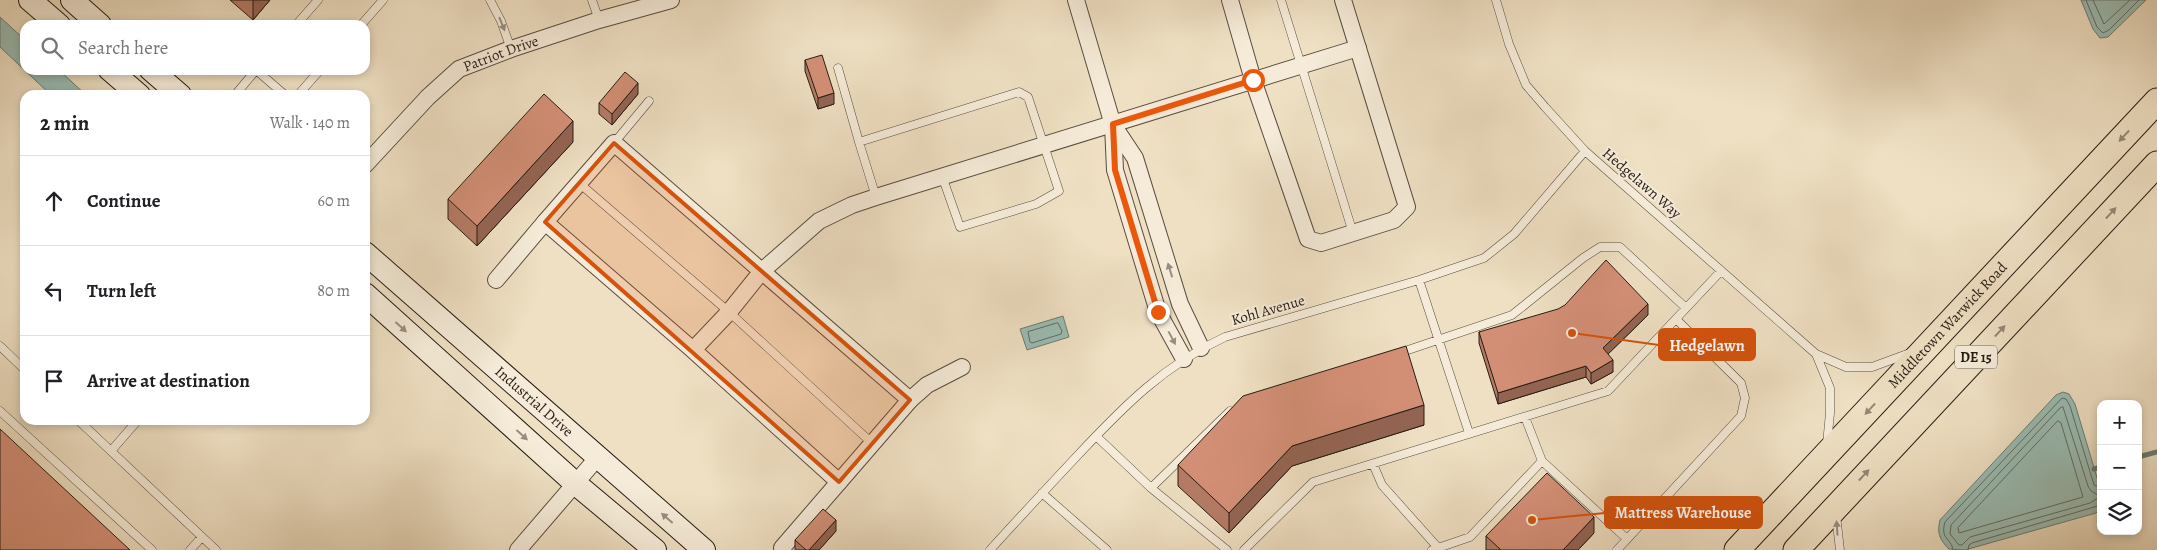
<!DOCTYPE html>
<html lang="en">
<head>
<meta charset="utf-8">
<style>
  body { margin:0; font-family:Alegreya,serif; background:#f2f2f2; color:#202124 }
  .controls { position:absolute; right:15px; bottom:15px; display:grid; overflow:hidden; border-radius:10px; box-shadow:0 2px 8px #0003 }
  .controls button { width:45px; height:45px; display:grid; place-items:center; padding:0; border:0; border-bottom:1px solid #e0e0e0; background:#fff; color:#202124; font:25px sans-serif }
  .stop { position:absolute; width:15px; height:15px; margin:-11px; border:4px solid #ea580c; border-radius:50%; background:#fff }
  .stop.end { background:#ea580c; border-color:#fff; box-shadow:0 1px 5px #0008 }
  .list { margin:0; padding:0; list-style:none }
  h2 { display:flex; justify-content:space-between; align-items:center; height:65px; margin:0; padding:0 20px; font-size:21px }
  h2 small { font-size:16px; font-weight:400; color:#757577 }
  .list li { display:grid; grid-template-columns:32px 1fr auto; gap:15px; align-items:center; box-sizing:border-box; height:90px; padding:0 20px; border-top:1px solid #e0e0e0 }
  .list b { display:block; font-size:19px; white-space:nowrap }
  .list em { font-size:16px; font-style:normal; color:#757577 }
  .icon { flex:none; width:28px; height:28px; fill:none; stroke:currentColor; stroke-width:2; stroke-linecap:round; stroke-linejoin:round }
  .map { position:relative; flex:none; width:2157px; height:550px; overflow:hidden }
  .search { position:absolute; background:#fff; box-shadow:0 2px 8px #0003; left:20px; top:20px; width:350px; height:55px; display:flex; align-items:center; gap:12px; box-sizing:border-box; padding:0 18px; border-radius:15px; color:#757577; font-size:19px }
  .panel { position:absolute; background:#fff; box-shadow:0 2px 8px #0003; left:20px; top:90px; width:350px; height:335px; border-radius:15px }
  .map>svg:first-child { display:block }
</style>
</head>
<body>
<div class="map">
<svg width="2157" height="550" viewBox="0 0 2157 550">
  <rect width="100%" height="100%" fill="#efe0c3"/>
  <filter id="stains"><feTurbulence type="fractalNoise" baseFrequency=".004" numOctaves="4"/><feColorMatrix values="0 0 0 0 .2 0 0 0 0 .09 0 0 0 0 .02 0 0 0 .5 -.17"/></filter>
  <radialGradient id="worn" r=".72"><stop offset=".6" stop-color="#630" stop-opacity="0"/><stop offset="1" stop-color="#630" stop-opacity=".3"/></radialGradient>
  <path fill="#9abdb4" stroke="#6b7d74" d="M2081,0H2146L2108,37L2100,38L2093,29Z
    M0,17L25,40V70H59L86,95H51L0,47Z
    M1063,316L1069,337L1027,350L1020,329Z
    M2063,392L2069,394L2075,404L2101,491V508L2096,513L1965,550L1949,549C1939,539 1937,533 1940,520L2056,395Z"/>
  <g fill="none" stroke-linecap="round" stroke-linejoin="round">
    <path stroke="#606c64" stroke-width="1" d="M2086,0L2097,27L2103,33L2109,30L2139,0
      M2093,0L2104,24L2130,0
      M1058,323L1062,331L1061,334L1032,343L1030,342L1028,332Z
      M2063,407L2088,486L2091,491L2098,495V498L2090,503L1970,537L1962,545H1959L1950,534L1951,525L2060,408Z
      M2058,421L2061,423L2083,497L1959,533L1958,528Z
      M1953,550C1951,537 1940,540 1945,522L2062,398L2066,399L2070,406L2094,485L2101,488
      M1968,550L1969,545L1972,543L2101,505"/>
    <path stroke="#6b7d74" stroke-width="5" d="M2138,457L2157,452
      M2094,469L2101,467"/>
    <g stroke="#584d40" stroke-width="9">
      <path id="lane" d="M490,0L501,21L511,49
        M592,0L599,20
        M1281,0L1353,233
        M1496,0L1509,44L1526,85L1545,107L1585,151L1816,354L1846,367H1872L1910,353
        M296,25L318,0
        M361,25L383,0
        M838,68L859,142
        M256,70L285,95
        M235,95L256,70
        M298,95L320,70
        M614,143L649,101
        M579,183L729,312L873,444
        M876,197L859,142L1019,92L1028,97L1059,191L1036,204L960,227L942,176
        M1419,280L1469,433
        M0,346L25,370
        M1399,353L1512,315L1583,258L1600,247H1620L1686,308
        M1816,354L1830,388V413L1827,444
        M0,411L152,550
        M78,420L216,550
        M1096,436L1151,488L1227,550
        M111,451L138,420
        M1542,461L1627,539
        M1373,464L1382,485L1440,550
        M1151,488L1230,411
        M1042,493L1107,550
        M1836,515L1840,550
        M190,550L201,538
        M990,550C1019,518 1048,487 1078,455C1123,407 1164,365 1225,337L1419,280L1484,258L1514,234L1585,151
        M1244,550L1313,482L1608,391L1721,271
        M1432,550L1470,537L1542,461L1525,417
        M1617,550L1741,416L1745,398L1741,383L1676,319"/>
    </g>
    <g stroke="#584d40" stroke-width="18">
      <g id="street">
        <path d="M1076,0L1113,125L1115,170L1158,312L1184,359"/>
        <path d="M1230,0L1253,80L1308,239L1321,243L1394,220L1407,207L1343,0"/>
        <path d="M1113,125L1135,158L1180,304L1201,348"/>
        <path id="s1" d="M365,165L428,97L459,69L511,49L599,20L671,0"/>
        <path d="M496,280L545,222"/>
        <path d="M693,350L545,222L614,143L910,400L839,482L693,350L729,312L762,271L819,221L852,205L876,197L1358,48"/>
        <path d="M910,400L927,385L962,367"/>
        <path d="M782,548L839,482"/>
        <path d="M518,550L598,457"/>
      </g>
    </g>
    <g stroke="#251c14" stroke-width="24">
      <g id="secondary">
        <path d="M30,0L59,25"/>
        <path d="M72,0L100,25"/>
        <path d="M110,70L139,95"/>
        <path d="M151,70L180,95"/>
        <path id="s2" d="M365,253L704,550"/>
        <path d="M365,294L576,484L655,550"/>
      </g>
    </g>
    <g stroke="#251c14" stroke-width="27">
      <g id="primary">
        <path id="s3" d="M1737,550L2157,101"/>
        <path d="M1796,550L2157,164"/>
      </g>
    </g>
    <use href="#lane" stroke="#f5ebd8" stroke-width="8"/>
    <use href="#street" stroke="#f5ebd8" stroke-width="16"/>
    <use href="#secondary" stroke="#f5ebd8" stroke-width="22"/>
    <use href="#primary" stroke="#efe0c3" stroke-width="25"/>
  </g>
  <path fill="#b57b65" stroke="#251c14" d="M230,0H270L253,20Z
    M805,60L834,104L818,109L805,71Z
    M638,94L612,125L599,114V103Z
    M573,142L477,246L448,219V199Z
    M1648,315L1608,354L1613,372L1591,384L1586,377L1498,404L1479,343V332Z
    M1424,425L1292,466L1229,533L1178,486V465Z
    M836,531L819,550H795V540Z
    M1594,533L1578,550H1486V536Z"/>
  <path fill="#946453" stroke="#251c14" d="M253,0H270L253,20Z
    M638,83V94L612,125V114Z
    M834,93V104L818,109V98Z
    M573,121V142L477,246V226Z
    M1648,304V315L1603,359V348Z
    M1613,360V372L1591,384V373Z
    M1586,366V377L1498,404V393Z
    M1424,405V425L1292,466L1229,533V513L1292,446Z
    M1594,517V533L1578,550H1563Z
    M836,520V531L819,550H809Z"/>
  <path fill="#d38f76" stroke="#251c14" d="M822,55L834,93L818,98L805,60Z
    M625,72L638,83L612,114L599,103Z
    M544,94L573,121L477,226L448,199Z
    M1606,260L1648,304L1603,348L1613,360L1591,373L1586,366L1498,393L1479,332L1558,309L1565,305Z
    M1406,346L1424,405L1292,446L1229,513L1178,465L1243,396Z
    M0,429L130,550H0Z
    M1547,473L1594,517L1563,550H1501L1486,536Z
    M823,509L836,520L809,550H806L795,540Z"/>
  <defs><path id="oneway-solid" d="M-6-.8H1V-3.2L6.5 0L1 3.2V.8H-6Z" transform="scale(1.25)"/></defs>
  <g fill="#978e80">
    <use href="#oneway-solid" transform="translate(502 24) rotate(68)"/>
    <use href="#oneway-solid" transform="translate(1170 270) rotate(-107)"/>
    <use href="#oneway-solid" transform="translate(401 327) rotate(42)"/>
    <use href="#oneway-solid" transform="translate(1172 338) rotate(62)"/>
    <use href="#oneway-solid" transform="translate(522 435) rotate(42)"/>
    <use href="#oneway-solid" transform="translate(667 518) rotate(-139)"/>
    <use href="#oneway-solid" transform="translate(1837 528) rotate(-94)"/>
  </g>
  <g fill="#948874">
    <use href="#oneway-solid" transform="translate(2124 136) rotate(133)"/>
    <use href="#oneway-solid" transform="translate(2111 213) rotate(-47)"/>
    <use href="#oneway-solid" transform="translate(2000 331) rotate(-47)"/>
    <use href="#oneway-solid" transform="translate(1870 409) rotate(133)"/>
    <use href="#oneway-solid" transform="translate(1864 475) rotate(-47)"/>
  </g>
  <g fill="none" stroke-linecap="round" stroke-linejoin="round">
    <path stroke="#ea580c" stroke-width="6" d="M1158,312L1115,170L1113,124L1253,80"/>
  </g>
  <path fill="#d4530d" fill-opacity="0.2" stroke="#d4530d" stroke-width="4" stroke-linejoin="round" d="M614,143L910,400L839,482L545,222Z"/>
  <g text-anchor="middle" stroke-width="4" stroke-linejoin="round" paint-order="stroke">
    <rect fill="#f5ebd8" stroke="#635a4f" stroke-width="1" x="1955" y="345.5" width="42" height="23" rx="4"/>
    <g font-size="14" font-weight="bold" fill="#251c14">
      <text x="1976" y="362">DE 15</text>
    </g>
    <g font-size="15" fill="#251c14" stroke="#f5ebd8">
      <text dy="5" stroke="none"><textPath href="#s1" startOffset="179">Patriot Drive</textPath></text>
      <text transform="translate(1642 183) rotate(41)" y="5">Hedgelawn Way</text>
      <text transform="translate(1268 310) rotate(-16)" y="5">Kohl Avenue</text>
      <text dy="5" stroke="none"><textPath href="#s3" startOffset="308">Middletown Warwick Road</textPath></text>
      <text dy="5" stroke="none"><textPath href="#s2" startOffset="225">Industrial Drive</textPath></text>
    </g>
  </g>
  <path fill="none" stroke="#d4530d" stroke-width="2" d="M1572 333L1659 345M1532 520L1605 513"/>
  <g fill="#d4530d" stroke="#f5ebd8" stroke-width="2">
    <circle cx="1572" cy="333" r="5"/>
    <circle cx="1532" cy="520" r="5"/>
  </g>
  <g fill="#d4530d" stroke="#d4530d" stroke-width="2">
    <rect x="1659" y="329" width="96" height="31" rx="5"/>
    <rect x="1605" y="497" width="157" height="31" rx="5"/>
  </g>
  <g font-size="16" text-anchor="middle" font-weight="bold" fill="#fff">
    <text x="1707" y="351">Hedgelawn</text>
    <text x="1683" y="518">Mattress Warehouse</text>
  </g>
  <rect width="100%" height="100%" filter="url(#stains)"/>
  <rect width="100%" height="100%" fill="url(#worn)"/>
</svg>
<div class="controls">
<button>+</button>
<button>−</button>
<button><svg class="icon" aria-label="layers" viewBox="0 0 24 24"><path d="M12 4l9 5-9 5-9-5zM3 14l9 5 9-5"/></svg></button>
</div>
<div class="stop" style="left:1253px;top:80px"></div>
<div class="stop end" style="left:1158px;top:312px"></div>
<div class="search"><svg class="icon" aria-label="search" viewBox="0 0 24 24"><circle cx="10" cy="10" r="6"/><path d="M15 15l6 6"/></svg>Search here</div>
<section class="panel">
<h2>2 min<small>Walk · 140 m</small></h2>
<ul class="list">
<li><svg class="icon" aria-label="ahead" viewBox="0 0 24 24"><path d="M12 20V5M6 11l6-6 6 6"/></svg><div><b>Continue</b></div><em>60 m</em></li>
<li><svg class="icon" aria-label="left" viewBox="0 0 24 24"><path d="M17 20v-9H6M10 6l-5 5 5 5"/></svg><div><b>Turn left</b></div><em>80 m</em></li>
<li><svg class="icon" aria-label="arrive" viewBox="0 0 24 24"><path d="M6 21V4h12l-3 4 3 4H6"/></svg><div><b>Arrive at destination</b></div></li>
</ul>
</section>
</div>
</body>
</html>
